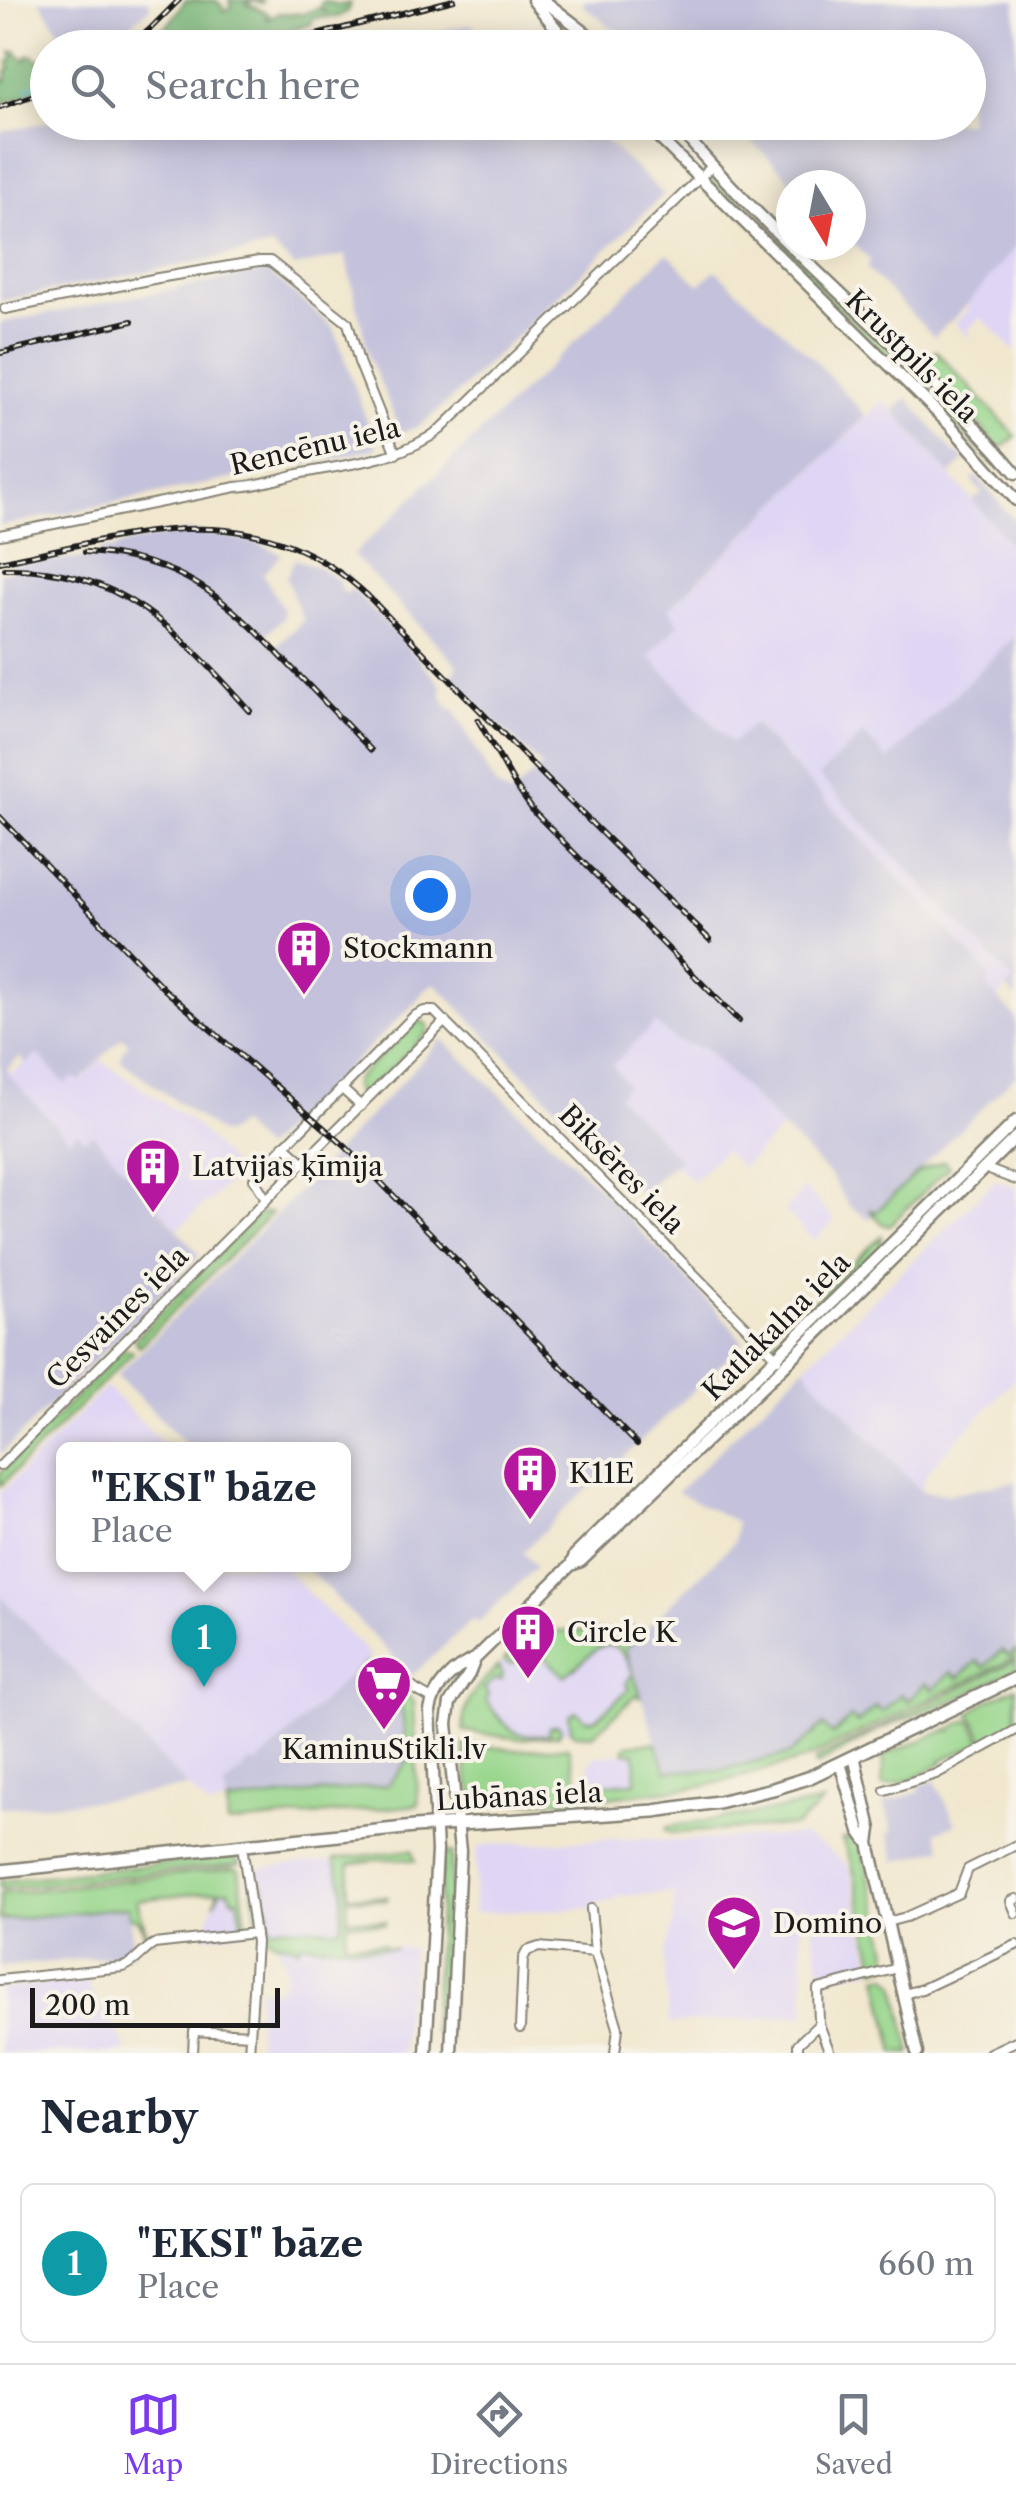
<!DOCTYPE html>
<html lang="en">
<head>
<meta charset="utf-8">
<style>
  body { margin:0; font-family:"Libre Caslon Text",serif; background:#f6f6f7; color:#1f2937 }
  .compass { position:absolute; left:776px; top:170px; width:90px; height:90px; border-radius:50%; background:#fff; box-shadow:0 5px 25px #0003; rotate:170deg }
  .scale { position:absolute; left:30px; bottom:25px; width:250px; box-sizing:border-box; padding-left:10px; border:5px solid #1c1c1c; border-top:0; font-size:28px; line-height:35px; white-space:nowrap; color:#1c1c1c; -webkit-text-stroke:8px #f7f3e8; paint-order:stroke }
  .you { position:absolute; left:430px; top:895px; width:35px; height:35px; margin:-25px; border:8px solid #fff; border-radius:50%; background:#1a73e8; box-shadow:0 0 0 15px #1a73e833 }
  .badge { display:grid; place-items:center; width:65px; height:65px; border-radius:50%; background:#7c3aed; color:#fff; font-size:32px; font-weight:700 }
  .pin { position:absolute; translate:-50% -82px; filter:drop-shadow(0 2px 5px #0008) }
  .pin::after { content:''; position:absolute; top:52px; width:35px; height:30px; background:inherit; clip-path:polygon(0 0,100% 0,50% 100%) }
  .popup { position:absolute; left:56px; top:1442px; width:295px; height:130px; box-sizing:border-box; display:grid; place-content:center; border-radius:15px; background:#fff; filter:drop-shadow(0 2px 8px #0005); font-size:32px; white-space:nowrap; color:#747a83 }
  .popup b { font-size:38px; color:#1f2937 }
  .popup::after { content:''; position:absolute; left:50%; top:100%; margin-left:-20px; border:20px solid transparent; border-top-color:#fff }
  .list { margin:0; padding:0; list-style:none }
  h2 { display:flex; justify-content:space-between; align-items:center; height:130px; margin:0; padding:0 40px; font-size:42px }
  h2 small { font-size:32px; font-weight:400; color:#747a83 }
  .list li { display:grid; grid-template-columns:65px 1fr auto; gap:30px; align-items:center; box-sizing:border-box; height:160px; margin:0 20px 20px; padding:0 20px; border:2px solid #e0e1e3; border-radius:15px }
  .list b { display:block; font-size:38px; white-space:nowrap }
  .list p { margin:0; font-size:32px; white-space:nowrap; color:#747a83 }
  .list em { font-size:32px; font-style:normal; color:#747a83 }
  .icon { flex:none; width:55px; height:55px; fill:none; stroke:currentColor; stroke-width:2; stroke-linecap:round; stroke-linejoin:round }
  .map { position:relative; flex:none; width:1016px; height:2053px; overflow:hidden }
  .search { position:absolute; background:#fff; box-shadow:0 5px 25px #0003; left:30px; right:30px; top:30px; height:110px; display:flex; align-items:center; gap:25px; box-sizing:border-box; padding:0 35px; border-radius:55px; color:#747a83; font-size:38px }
  .sheet { height:310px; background:#fff }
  nav { display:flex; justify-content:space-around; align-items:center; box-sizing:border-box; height:140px; border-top:2px solid #e0e1e3; background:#fff; font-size:28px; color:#747a83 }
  nav a { display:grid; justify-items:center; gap:5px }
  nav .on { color:#7c3aed }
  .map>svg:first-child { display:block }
</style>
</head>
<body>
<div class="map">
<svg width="1016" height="2053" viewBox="0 0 1016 2053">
  <rect width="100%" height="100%" fill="#f7f3e8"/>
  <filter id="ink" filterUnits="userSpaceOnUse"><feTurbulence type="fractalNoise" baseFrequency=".01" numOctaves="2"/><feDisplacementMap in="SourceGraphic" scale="20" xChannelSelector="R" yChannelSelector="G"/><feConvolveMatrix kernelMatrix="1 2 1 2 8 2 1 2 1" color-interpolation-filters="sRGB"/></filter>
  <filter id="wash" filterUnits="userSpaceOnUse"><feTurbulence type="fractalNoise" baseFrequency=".0048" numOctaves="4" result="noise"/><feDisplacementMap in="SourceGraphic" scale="40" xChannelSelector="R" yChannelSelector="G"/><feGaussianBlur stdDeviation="2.25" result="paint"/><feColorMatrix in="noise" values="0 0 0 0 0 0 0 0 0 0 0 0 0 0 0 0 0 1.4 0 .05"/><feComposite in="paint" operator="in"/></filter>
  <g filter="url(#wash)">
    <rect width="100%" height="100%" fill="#f1e7ce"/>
    <path fill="#dfd5f5" d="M1016,246V352L981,317L967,330L970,334L968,337L955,323L970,307L966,303Z
      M883,400L1016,550V635L888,760L1014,981L998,999L988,988L989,974L755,724L732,743L649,656L679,624L669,610Z
      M655,1022L676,1041L707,1050L783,1127L742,1168L724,1150L693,1181L674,1164L678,1159L618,1095L613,1065Z
      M37,1053L81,1081L101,1060L196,1125L239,1173L178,1229L93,1134L85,1141L69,1139L6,1074L9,1071L12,1074Z
      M996,1180L1016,1187V1377L927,1472L921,1491L812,1378L805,1366Z
      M805,1188L835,1220L814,1241L784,1210Z
      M106,1387L169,1449L64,1450V1564L281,1565L370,1655L255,1766L251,1762L225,1787L227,1803L208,1808L0,1595V1493Z
      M610,1645L627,1661L632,1676L626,1683L629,1688L596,1719L586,1720L576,1711L572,1712L569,1720L571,1730L561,1733V1729L549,1735H519L507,1729L500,1716L486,1700L484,1689L495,1678L501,1680L502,1675L498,1666L504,1660L507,1663H515L529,1651L537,1650L564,1676L595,1648Z
      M635,1752L636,1782L588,1787L586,1778L589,1776V1764L594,1756Z
      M801,1835L822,1845L849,1866L873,1969L822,1978L808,1911L800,1902L805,2015L669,2024L664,1956L673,1925L674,1893L617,1896L616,1901L597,1902V1908L473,1913L477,1851L481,1845L644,1838L669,1841Z
      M337,1860L346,1886L344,1928L331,1936L268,1933L258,1908L252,1869Z
      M229,1890L238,1899L243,1931L206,1937L204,1934L218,1891Z
      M280,1943L293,1944L298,1949L299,1943L412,1948L410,1997L405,1998L402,2053H257L258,1989L279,1990L284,1979L285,1960L278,1952Z
      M88,1980L89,1988L126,2046L125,2053H0V1989Z"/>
    <path fill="#c3c1db" d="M39,0H147L151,7L134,22L94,47H70Z
      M585,0H1016V246L964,308L934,337L867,269L870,260L851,241V185H796L742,132L732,133L721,123L968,122V48L635,47L631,42L582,5Z
      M471,24L478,30L480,40L487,39L503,47H369Z
      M48,122L586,123L664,194L448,402L421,425L402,433L370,360L345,255L295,267L272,247L0,301V132Z
      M667,253L699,285L715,270L813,358L866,416L669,609L679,624L649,656L732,743L754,724L989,974L988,988L1016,1018V1075L869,1219L849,1206L831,1177L707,1050L676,1041L655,1023L613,1065L627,1085L618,1096L679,1159L641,1193L435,983L426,988L414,1004L263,1149L239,1124L226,1134H221L121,1061L122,1052L129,1043L122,1037L80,1081L73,1077L65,1084L38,1054L26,1064L20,1057L7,1069L9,1071L7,1074L69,1139L77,1132L85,1140L92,1133L200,1255L0,1455V572L12,571L11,564L98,557L99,549L112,550L124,544L190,531L257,543L282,554L263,574L283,609V618L264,636L275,648L303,621L286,577L295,559L318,567L340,581L339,588L345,594L352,589L405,643L442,686V697L450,709L453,708L496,786L510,796L542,766L487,714L452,675L458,666L353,555Z
      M267,271L334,328L377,449L0,526V323Z
      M908,398L956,455L959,452L965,460L950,475L893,410Z
      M976,476L1016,522V550L972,500L982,493L971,480Z
      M1016,635V998L1007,988L1013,980L819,776L863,734L888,760Z
      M442,1039L592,1181L728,1322L743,1343L628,1453L566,1508L523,1552L536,1567L478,1623L473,1619L412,1676L304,1565L344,1564V1450L191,1449L117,1375L275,1216Z
      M805,1366L812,1378L921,1491L949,1494L1016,1481V1650L1009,1657L1002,1650L983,1668L976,1661L958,1679L951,1672L932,1690L926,1683L907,1701L882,1712L875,1706L857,1724L850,1717L831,1735L822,1726L790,1754L719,1770L666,1771L625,1649L735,1541L736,1522L677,1492Z
      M0,1595L39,1635L188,1787L116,1799L0,1808Z
      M367,1658L378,1672L399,1691L409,1761L388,1785L227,1803L225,1787L251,1761L256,1765Z
      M935,1780L956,1824L936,1832L942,1848L896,1862L889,1833L893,1831L884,1803L920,1792L918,1786Z
      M129,1907L134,1954L0,1967V1920Z"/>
    <path fill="#98d68c" stroke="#5a7954" stroke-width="2.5" d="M707,173H710C807,265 907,358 996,458L991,463L936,404L707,179Z
      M936,351L1016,436L1005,446H997L963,405L926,369V360Z
      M419,1020L428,1025V1032L365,1095L357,1093L354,1087L355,1080Z
      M944,1161L949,1167L889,1226L883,1224L870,1211L871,1209L875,1213L919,1171Z
      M260,1213H271L139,1346L135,1342V1339Z
      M881,1236V1248L784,1343L778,1344L773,1341Z
      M125,1348L133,1352L0,1486V1474Z
      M630,1628L639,1629L642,1633L625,1649L641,1697L635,1696L593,1735L575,1734L571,1730L569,1715L576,1711L586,1720L596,1719L629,1689L626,1683L633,1673C610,1618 592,1658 564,1676L537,1650L529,1651L515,1663H507L504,1660L535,1632L626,1631Z
      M1002,1650L1009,1656L1016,1650V1657L806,1759L706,1786L590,1799L587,1793L588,1787L592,1785L636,1782L635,1753L625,1752L624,1749L627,1745L656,1742L666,1771L719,1770L790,1754L823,1725L832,1735L851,1717L857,1723L876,1706L882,1712L901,1694L908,1701L926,1683L933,1690L951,1672L958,1678L977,1661L984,1667Z
      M1016,1660V1669L961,1697L878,1730L816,1766L815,1760Z
      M498,1666L502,1675L501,1680L495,1679L484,1689L488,1694L486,1701C511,1731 506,1736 548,1735L549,1727L558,1725L561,1729L559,1735L519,1739L463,1731C463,1699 476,1688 498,1666Z
      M379,1670L414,1702L418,1805L228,1824L227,1803L388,1785L409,1760L399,1691L378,1672Z
      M1016,1687V1725L986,1742L970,1713L985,1702Z
      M970,1720L983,1743L941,1760L942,1763C923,1773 904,1786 882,1785L884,1755L949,1729L951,1731L955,1726Z
      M464,1744L517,1750L568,1747L582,1798L478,1806L467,1778Z
      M822,1803L796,1826L671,1833L666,1830L667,1827Z
      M853,1838L859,1842L878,1906L889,1956L885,1966L876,1969L852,1864L842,1839Z
      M412,1850L415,1861C393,1857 373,1860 350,1864L348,1895L387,1897V1900L348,1898L347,1918L385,1921V1924L347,1922L345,1942L384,1944V1947L396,1949L300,1943L299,1949C291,1942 285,1945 275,1941C252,1933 255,1899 252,1879L255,1877L263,1884L266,1892L259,1895L264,1908L268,1907L270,1912L266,1913L272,1929L284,1926L336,1929L341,1925L343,1886L334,1859Z
      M442,1853H452L446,2037L438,2031H433Z
      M230,1857H235L240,1864L0,1889V1881Z
      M235,1868L239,1870L246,1923L243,1928L238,1900L232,1898L229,1890L220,1891L214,1904L218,1891L137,1900L146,1933L154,1940L145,1934L139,1920L129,1916L128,1907L0,1920V1894Z
      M878,1976H888L896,1985L911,2053H895Z"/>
    <path fill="#7ab778" stroke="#4b6a4a" stroke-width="2.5" d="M215,0L222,5L223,11L231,8L229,0H263L262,3L252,1L247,4L267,13L269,16L265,18L267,20L278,13L303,14L318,8L327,13L320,7L322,1L341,5L350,3L347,12L337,17L313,18L311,24C290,33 269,33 247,40C239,42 233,48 223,47C219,47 212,44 208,42V47H137L168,25L185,1Z
      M11,51H17L18,55L26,60L27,56L32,55L38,60L47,58V86L12,101L8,100L5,103H0V78L5,81L7,78L6,72L10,68L8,62L13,59Z"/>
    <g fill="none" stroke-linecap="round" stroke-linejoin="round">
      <path stroke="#54bdd1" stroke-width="2.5" d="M26,89L48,79"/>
    </g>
  </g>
  <g filter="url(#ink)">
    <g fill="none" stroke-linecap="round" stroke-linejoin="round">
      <g stroke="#868275" stroke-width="12">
        <path id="street" d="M5,309L158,278L259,261H270L348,323L359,362L396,454
          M0,535L236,487C258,486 277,479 298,474C348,464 401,460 441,429L712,166
          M341,1088L361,1106
          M284,1145L304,1163
          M984,1168L1016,1180
          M266,1199L254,1179L257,1174L414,1016L424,1011H434L778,1359
          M0,1466L445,1021
          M381,1663L416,1690L432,1699
          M885,1790L936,1774L1016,1730
          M242,1845L256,1942L249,2053
          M1016,1899L1011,1901L1016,1913
          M591,1909L595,1952L618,2028L615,2053
          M887,1922L906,1917L959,1893L968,1869L1016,1845
          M0,1980L123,1967C137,1962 142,1951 154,1944L255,1933
          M904,1994L922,1989L1016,1945
          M520,2028L523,1959L527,1951L539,1947L595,1952
          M193,2053L194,2031L250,2034
          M798,2053V2044L819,2024
          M830,2053L819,2024L818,1989L898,1968
          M990,2053L1016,2041"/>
      </g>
      <g stroke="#868275" stroke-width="15">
        <path id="secondary" d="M533,0L572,48
          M543,0L605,48
          M643,122L950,425L1016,500
          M674,122C779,248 910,348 1016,473
          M571,1565L575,1555L1016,1121
          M854,1756L871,1829L869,1843L917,2053
          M840,1763L860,1831L868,1842
          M426,2053L437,1851L430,1711C434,1687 453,1668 475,1659
          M451,2053L460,1851L447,1724L450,1703L469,1674L475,1659L571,1565L581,1561L785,1365L1016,1137"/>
      </g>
      <g stroke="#868275" stroke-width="16">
        <path id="primary" d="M0,1871L414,1827L654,1811L718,1802L773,1789L808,1778L1016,1678"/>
      </g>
      <use href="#street" stroke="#fff" stroke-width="8"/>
      <use href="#secondary" stroke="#fff" stroke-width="10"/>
      <use href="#primary" stroke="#fff" stroke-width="11"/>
      <g stroke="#1c1c1c" stroke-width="6">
        <path id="rail" d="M127,48L149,30L179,0
          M265,48L454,0
          M0,107L48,90
          M0,353L132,321
          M85,552C182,557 226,599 290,666C317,694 344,722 371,750
          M0,562C134,534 254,490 368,596L544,776L710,940
          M5,569C120,566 180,633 250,711
          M478,720L515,785L534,812L739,1021
          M0,817L164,989L346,1147L637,1444"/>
      </g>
      <use href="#rail" stroke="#f7f3e8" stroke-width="2.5" stroke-dasharray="8" stroke-linecap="butt"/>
    </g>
  </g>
  <defs>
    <g id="building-pin" transform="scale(2.875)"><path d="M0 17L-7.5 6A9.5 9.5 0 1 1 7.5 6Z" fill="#b5179e" stroke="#f7f3e8"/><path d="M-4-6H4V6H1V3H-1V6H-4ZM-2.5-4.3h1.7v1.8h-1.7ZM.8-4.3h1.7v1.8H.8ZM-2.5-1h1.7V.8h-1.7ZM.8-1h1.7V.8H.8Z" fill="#fff"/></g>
    <g id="supermarket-pin" transform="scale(2.875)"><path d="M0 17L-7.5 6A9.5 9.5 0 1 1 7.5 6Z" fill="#b5179e" stroke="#f7f3e8"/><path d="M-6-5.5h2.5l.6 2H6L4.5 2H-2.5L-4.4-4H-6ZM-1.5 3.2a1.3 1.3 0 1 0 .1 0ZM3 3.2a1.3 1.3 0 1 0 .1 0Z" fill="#fff"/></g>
    <g id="school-pin" transform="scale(2.875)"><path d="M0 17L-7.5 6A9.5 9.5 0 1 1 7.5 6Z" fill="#b5179e" stroke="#f7f3e8"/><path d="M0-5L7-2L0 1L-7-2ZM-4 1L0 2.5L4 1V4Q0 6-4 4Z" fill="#fff"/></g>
  </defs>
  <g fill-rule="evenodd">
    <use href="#building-pin" x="304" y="948"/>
    <use href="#building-pin" x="153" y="1166"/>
    <use href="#building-pin" x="530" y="1473"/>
    <use href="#building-pin" x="528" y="1632"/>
    <use href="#supermarket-pin" x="384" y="1683"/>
    <use href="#school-pin" x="734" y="1923"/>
  </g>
  <g text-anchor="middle" stroke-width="8" stroke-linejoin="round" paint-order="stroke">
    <g font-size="28" fill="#1c1c1c" stroke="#f7f3e8">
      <text transform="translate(912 356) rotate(45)" y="10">Krustpils iela</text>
      <text transform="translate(315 446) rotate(-13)" y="10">Rencēnu iela</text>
      <text transform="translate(622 1169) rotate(46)" y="10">Biksēres iela</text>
      <text transform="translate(117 1317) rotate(-45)" y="10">Cesvaines iela</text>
      <text transform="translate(776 1326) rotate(-45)" y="10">Katlakalna iela</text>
      <text transform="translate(519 1796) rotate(-3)" y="10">Lubānas iela</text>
    </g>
    <g font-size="28" fill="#1c1c1c" stroke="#f7f3e8" text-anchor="start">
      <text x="343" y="958">Stockmann</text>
      <text x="192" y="1176">Latvijas ķīmija</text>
      <text x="569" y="1483">K11E</text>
      <text x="567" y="1642">Circle K</text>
      <text x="384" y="1759" text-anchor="middle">KaminuStikli.lv</text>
      <text x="773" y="1933">Domino</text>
    </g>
  </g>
</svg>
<svg class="compass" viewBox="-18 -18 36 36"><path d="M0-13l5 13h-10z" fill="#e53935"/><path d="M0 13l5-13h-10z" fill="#747a83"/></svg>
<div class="scale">200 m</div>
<div class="you"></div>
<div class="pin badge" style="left:204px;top:1687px;background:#0f9aa8">1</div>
<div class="popup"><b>&quot;EKSI&quot; bāze</b>Place</div>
<div class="search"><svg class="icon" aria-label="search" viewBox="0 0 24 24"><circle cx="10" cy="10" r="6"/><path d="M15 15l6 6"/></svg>Search here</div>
</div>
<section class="sheet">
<h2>Nearby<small></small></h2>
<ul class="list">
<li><span class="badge" style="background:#0f9aa8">1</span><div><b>&quot;EKSI&quot; bāze</b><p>Place</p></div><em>660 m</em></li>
</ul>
</section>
<nav>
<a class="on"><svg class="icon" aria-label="map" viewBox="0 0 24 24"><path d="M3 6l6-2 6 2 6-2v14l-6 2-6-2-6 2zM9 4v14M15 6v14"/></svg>Map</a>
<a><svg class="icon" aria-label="directions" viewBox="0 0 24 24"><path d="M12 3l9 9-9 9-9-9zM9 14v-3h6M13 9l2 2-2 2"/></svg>Directions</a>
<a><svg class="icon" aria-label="saved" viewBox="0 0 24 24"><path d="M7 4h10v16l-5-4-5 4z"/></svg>Saved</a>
</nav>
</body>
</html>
